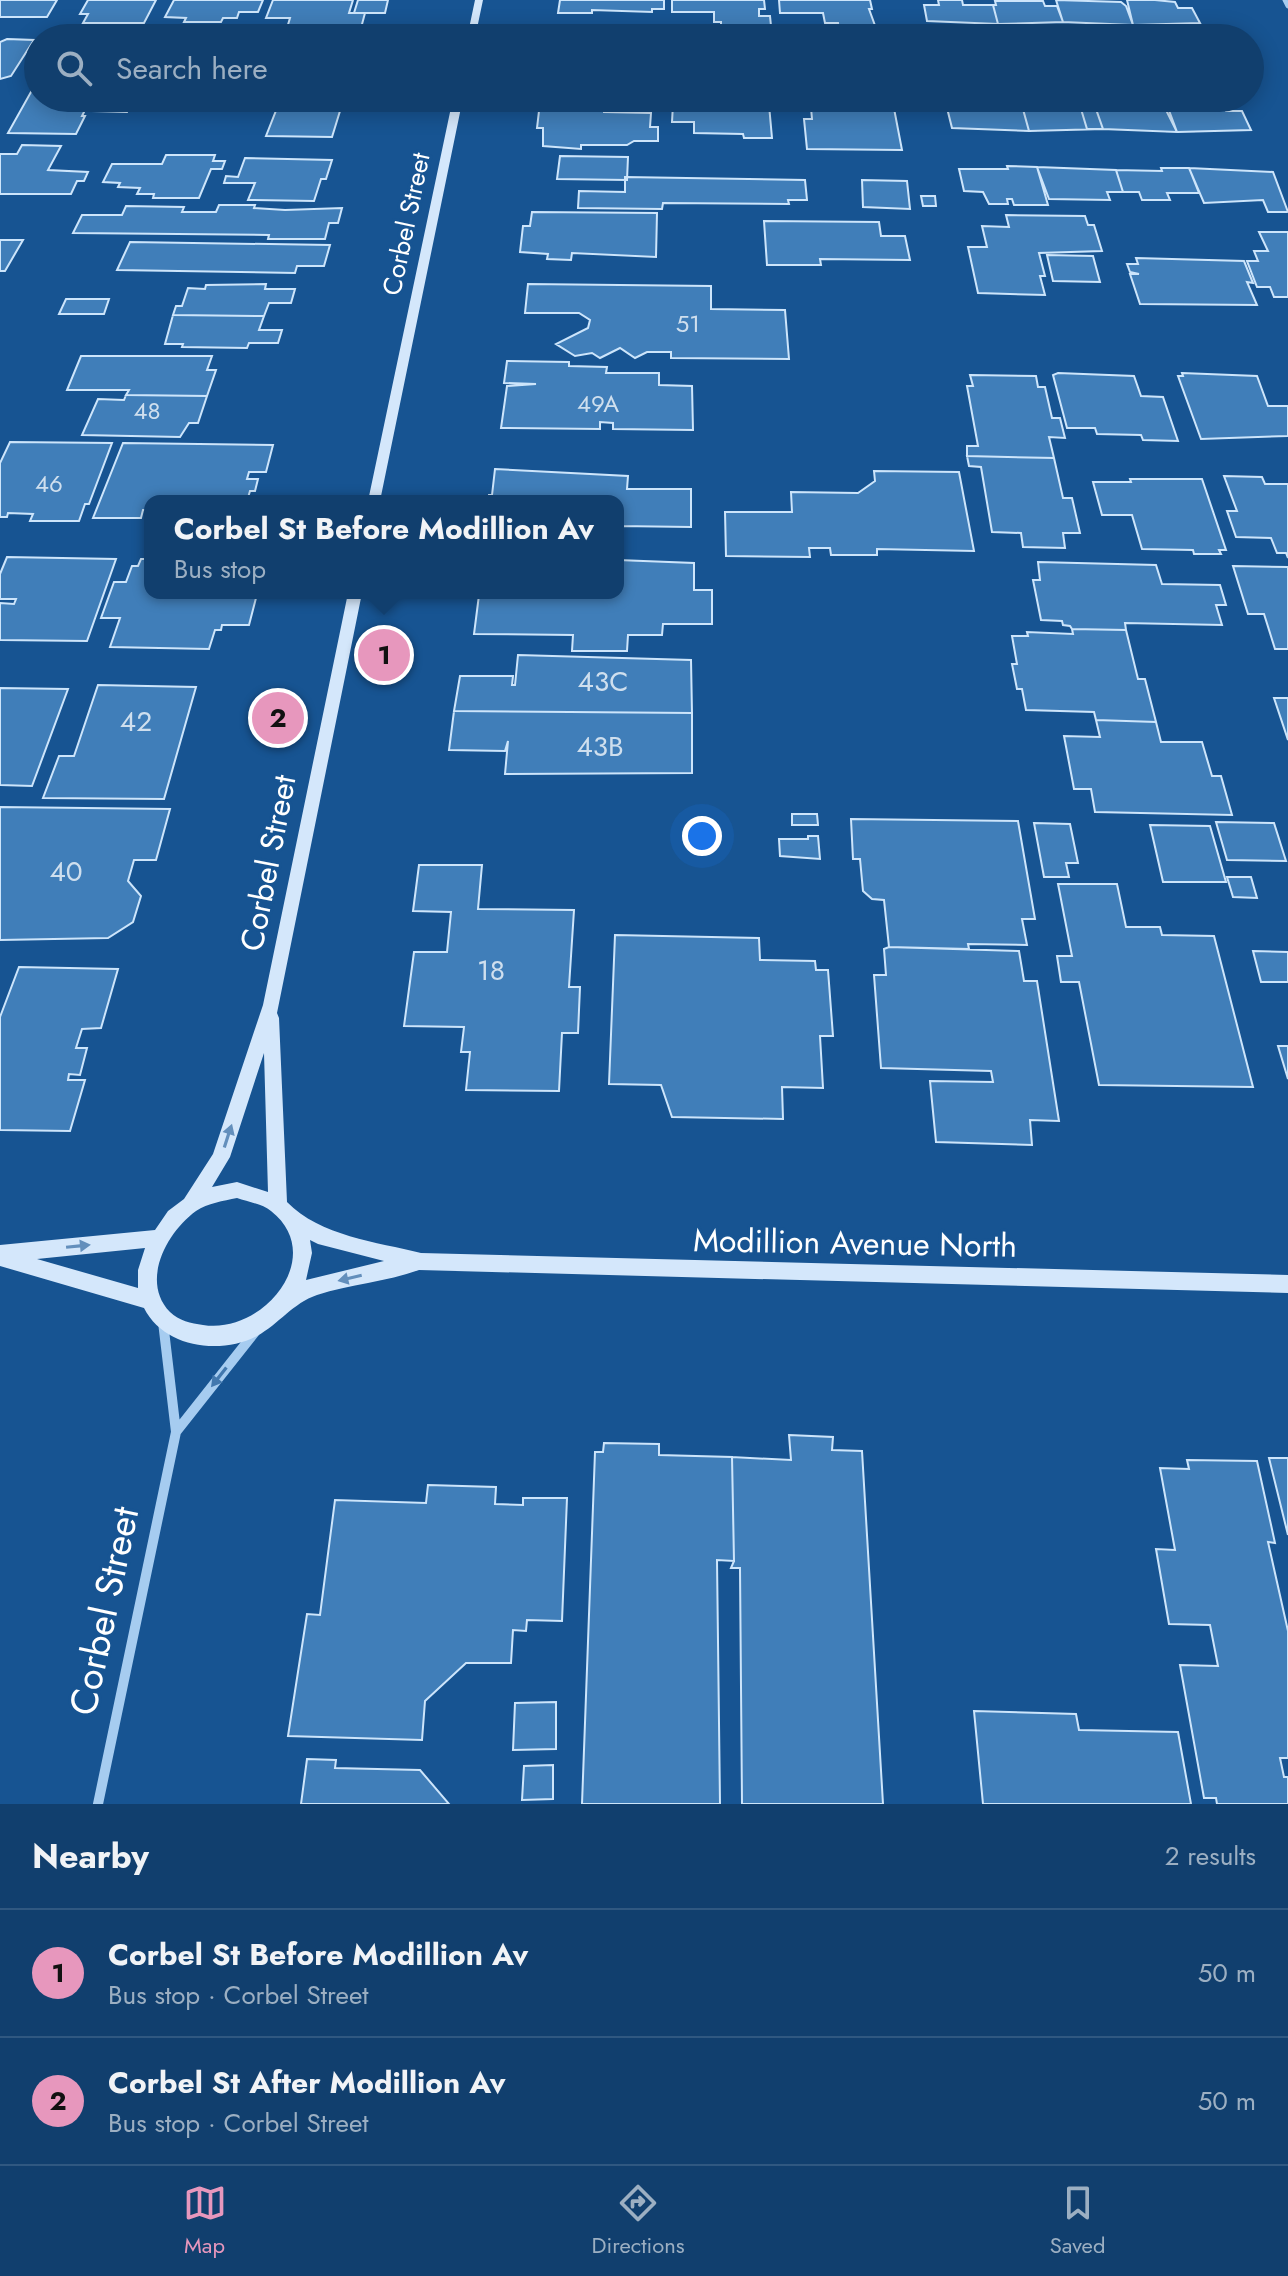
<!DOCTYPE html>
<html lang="en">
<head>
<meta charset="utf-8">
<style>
  body { margin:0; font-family:Jost,sans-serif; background:#1a4673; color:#f1f3f6 }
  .you { position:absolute; left:702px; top:836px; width:28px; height:28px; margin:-20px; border:6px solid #fff; border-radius:50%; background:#1a73e8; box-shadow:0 0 0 12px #1a73e833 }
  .badge { display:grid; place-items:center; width:52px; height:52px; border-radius:50%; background:#e797bd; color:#111; font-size:26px; font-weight:700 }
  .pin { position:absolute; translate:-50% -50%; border:4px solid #fff; box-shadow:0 2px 8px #0006 }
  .popup { position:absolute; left:144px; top:495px; width:480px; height:104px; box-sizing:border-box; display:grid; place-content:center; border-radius:16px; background:#113f6e; filter:drop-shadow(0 2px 6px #0005); font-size:26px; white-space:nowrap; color:#9cafc2 }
  .popup b { font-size:30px; color:#f1f3f6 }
  .popup::after { content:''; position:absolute; left:50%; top:100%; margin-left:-16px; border:16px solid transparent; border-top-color:#113f6e }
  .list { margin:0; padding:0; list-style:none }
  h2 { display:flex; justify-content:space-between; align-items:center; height:104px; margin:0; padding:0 32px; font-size:34px }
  h2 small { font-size:26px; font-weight:400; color:#9cafc2 }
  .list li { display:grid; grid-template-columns:52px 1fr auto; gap:24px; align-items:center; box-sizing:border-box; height:128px; padding:0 32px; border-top:2px solid #305881 }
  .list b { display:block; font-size:30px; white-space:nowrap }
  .list p { margin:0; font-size:26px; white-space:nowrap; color:#9cafc2 }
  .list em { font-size:26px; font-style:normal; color:#9cafc2 }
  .icon { flex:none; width:44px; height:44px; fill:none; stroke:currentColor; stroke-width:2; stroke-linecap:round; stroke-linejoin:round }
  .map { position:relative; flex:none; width:1288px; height:1804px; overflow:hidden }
  .search { position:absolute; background:#113f6e; box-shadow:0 4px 20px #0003; left:24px; right:24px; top:24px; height:88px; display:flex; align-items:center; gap:20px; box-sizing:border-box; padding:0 28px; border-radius:44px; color:#9cafc2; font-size:30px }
  .sheet { height:360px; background:#113f6e }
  nav { display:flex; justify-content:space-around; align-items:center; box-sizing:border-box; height:112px; border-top:2px solid #305881; background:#113f6e; font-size:22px; color:#9cafc2 }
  nav a { display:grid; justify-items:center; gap:4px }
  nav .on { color:#e797bd }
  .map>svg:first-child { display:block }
</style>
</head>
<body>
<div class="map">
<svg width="1288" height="1804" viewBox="0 0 1288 1804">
  <rect width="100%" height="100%" fill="#175492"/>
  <path fill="#407eb9" stroke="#cde5fb" stroke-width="2" d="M0,0H57L47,17H0Z
    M88,0H156L144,23H83L88,14H80Z
    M174,0H263L258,12H239L237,18H223L221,22H184L186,18L165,17Z
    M273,0H353L349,13H365L361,28H287L290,18H266Z
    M358,0H388L385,13H354Z
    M560,0H664V9H652V12L592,10V13H558Z
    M672,0H764L765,9H759V16H770L771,26H721V22H714V12H672Z
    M779,0H870L872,9H869L877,31H839L838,23H825L823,13H780Z
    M938,0H962L963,5H993L998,24L927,21L924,5H939Z
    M1056,0L1121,2L1126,6L1133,25L1063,22Z
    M1127,0H1155L1175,2L1178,8H1192L1200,23L1133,25Z
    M995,1H1043L1045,6H1057L1063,22L998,24L993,5H996Z
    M556,28L590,29V33L610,34V28L665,29V38H555Z
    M175,33H238L236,38H161H173Z
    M76,35L149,36L75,38Z
    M7,39L34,40L11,76L0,79V42Z
    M36,83L38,98H134L127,112L93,111L94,108H86L82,116H85L76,134L8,133Z
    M281,98H344L332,137L266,136Z
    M829,98H892L902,150L807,149L804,119H812L811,108H818L817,103L830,104Z
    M1145,101L1162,102L1177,132L1103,129L1096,109L1109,110L1107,104L1146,105Z
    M546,102L604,103V112L651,113L650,127H658V141H634L627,145H581V149L543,146V128H537L539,111H544Z
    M962,102H1021L1029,131L952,128L947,108H964Z
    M1021,102L1079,103L1081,109H1096L1103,129L1029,131Z
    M673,104L769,105L772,138H744L743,134L694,133V122H672Z
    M1167,105H1223L1226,111H1242L1251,130L1177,132Z
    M1081,109H1096L1103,129H1087Z
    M22,145L61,146L48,170L88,172L84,181H77L71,194H0V154H17Z
    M166,155H215L213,161H225L222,169H211L199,198H153L154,194H137L140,188L118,187L120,183L103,182L112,164H162Z
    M560,156L628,157L627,180L557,179Z
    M245,158L332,160L326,179H321L314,201L248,200L255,183H224L226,176L238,177Z
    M1007,166L1037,167L1048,205H1014L1012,199H1007L1008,204H989L983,192L964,191L959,169H1008Z
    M1037,167L1116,170L1123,192H1107L1110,200L1049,199Z
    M1161,168H1189L1199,193H1167L1170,200H1142L1139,192H1123L1116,170L1162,171Z
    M1189,168L1273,172L1288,212H1268L1263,200L1204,203Z
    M625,177L805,180L807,200H788L789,204L663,203L662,209L578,208L579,191L625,192Z
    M862,180L907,181L910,209L863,207Z
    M921,196H935L936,206H923Z
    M219,205H255L254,208L285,210L342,208L338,223H329L325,239H268L269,235L73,233L82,215H122L126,206L184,207L182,212H216Z
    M532,212L657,213L656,257L572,253L571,260L547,259L548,254L520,252L523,226H530Z
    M1006,215L1085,216L1088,225H1094L1102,251L1039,253L1045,276H1040L1045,295L978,293L968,247H987L982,226L1009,227Z
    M764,221L879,222L881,236H905L910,260L820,259L821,265H767Z
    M1259,232H1288V297H1274L1270,287H1257L1247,261H1258L1254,251H1268Z
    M0,240H23L5,271H0Z
    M130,242L330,245L324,266H297L295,273L117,270Z
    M1047,255L1093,256L1100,282L1053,281Z
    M1136,258L1244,261L1253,283L1247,282L1257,305L1140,304L1130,274H1139L1130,272L1127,264H1138Z
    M266,284L265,289H295L291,303H269L264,316L173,315L176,306H182L188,288L205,289L206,285Z
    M528,284L711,286V309L785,310L789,359L671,358V352H647L635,358L620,348L600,358L592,353L575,356L556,344L588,328L590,320L579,313H525Z
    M66,299H109L104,314H59Z
    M173,315L264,316L259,330H282L278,343H249L247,348L182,347L183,344H165Z
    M81,356H212L207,370H216L207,396L126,395L129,390H67Z
    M507,361L569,362V366L607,367L606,373H659V385L692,386L693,430L613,429V423L600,422V429L501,428L507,386L536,384L504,383Z
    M1058,373L1134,376L1141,396L1163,397L1178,441L1143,440L1141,435L1097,434L1095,428H1067L1053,375Z
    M1182,373L1257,376L1268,406H1288V436L1201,439L1178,376H1183Z
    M970,375L1036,376L1038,387H1045L1052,418H1060L1065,438L1049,437L1054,458L967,456V446H978L967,386H973Z
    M126,395L207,396L198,423H189L180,437L82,435L98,399L124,400Z
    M10,442L112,443L89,504H85L79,521H30L33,514L8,513L7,517H0V463Z
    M123,443L273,445L266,472H249L247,479H258L255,491H250L247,501H150V510H143L141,518H93Z
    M967,456L1054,458L1063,498H1072L1080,533H1063L1065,548L1023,547L1021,533L992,532L981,467L969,466Z
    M495,469L628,476L627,489H691V527L619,526L618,537V501H488L489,495H492Z
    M874,471L959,472L974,551L877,549V555H831L830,548H809L810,557L726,556L725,512H792L791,492L858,493L875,481Z
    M1224,476L1262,477L1265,484H1288V558L1286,553H1277L1271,538L1236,537L1227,511H1237Z
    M1130,479H1202L1226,550H1219L1221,554H1194L1193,550L1142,549L1132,515H1102L1093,482H1131Z
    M150,549V593H230L229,598H256L249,625H222L221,630H215L209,649L110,647L120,618H101L114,582H126L132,566H138L141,559H146Z
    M7,557L116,559L87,641L0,640V603L14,604L16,599H0V574Z
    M618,560L694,563V590H712V624H663L662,635H628L627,651H572L573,635L474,634L479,595L618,593Z
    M1038,562L1156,565L1162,584L1220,585L1226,605H1216L1222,625L1125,623L1126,630L1072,629L1070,626L1063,625L1062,621L1041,620L1033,580H1040Z
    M1233,566L1288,567V649H1275L1264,614H1248Z
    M1072,629L1126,630L1138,679H1145L1156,722L1096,720L1094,712L1026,710L1022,689H1017L1012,664H1017L1012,636H1028L1027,632L1073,634Z
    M518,655L691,660L692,713L454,711L460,676H513L512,685H515Z
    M98,685L196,687L164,799L43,798L59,756H74Z
    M0,688L68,689L32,786L0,785Z
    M1274,698H1288V740Z
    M454,711L692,713V773L505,774L508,741L505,751L449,750Z
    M1096,720L1156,722L1161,742H1202L1212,776H1221L1232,815L1095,812L1091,789H1074L1064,736L1100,737Z
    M0,807L170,809L156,860H134L128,881L141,896L133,922L108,938L0,940Z
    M792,814H817L818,825H792Z
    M851,819L1018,821L1035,919H1022L1027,945L968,944L969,949L889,947L884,900L872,899L863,891L860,859H853Z
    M1216,822L1274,823L1286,861L1227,860Z
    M1034,823L1070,824L1078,863H1066L1069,877H1044Z
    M1150,825L1210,826L1226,882H1163Z
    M808,836H818L820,859L780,856L779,839H808Z
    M419,865H482L478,909L574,910L569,987H580L578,1033H562L559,1091L466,1090L470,1052H461L464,1027L404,1026L414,952H447L451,912L413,911Z
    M1227,877H1251L1257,898L1233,897Z
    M1058,884H1117L1126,927H1160L1162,935L1214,936L1253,1087L1099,1085L1079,982H1061L1057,956H1072Z
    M615,935L759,938L760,960L815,961L816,970H828L833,1036H820L823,1088L782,1087L783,1119L672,1117L661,1085L609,1084Z
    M889,947L1019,951L1024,981H1037L1059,1121L1030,1120L1032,1145L936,1142L930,1081L993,1082L991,1071L881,1068L874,975H886L884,949Z
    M1253,951L1288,952V982H1261Z
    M19,967L118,969L101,1028L82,1029L76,1048H87L80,1075L69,1074L68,1080H85L70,1131L0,1130V1017Z
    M1278,1046H1288V1079Z
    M789,1435L833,1437L832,1450L862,1451L883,1804H742L740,1568H731L734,1561L732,1457L791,1460Z
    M604,1443L659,1444V1455L732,1457L734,1561L717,1560L720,1804H582L595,1452H603Z
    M1269,1458H1288V1535Z
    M1187,1460L1257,1461L1275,1543L1268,1542L1288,1631V1758H1280L1284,1777H1288V1804H1217L1216,1798H1204L1180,1665L1218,1666L1210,1625L1169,1624L1156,1549L1175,1550L1160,1468L1189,1469Z
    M428,1485L496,1487L495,1504L523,1505V1498H567L562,1621L527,1620L526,1631L513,1630L511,1663H466L425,1701L422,1740L288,1736L307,1614L320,1615L335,1500L426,1503Z
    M556,1702V1749L513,1750L515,1703Z
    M974,1711L1076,1714L1079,1730L1178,1732L1191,1804H983Z
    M307,1759L336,1760L335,1768L420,1770L449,1804H301Z
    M553,1765V1799L522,1800L524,1766Z"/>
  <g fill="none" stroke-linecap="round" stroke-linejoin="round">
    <path stroke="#a6ccf0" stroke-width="5" d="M1285,0L1288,6"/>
    <path stroke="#a6ccf0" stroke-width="10" d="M176,1432L255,1332
      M98,1804L176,1432L163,1322"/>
    <path fill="#d4e7fb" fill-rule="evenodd" d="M475,0H483L475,38H467Z
      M453,98H463L380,501H368Z
      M348,593H362L277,1013L279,1018L287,1202C320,1236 377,1242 421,1253L1288,1275V1293L419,1270C386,1282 350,1284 317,1295C293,1303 279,1324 257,1336C221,1355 164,1348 144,1308L0,1266V1245L155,1230L168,1211L184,1199L213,1154L263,1005ZM264,1053L268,1192L237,1182L212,1187L230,1157ZM237,1198C248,1202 263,1204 271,1211C328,1256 263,1335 203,1325C191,1323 179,1321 170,1312C140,1281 167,1232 196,1211C208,1203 223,1201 237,1198ZM310,1240L318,1244L384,1261L306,1280L312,1253ZM145,1248L138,1270V1288L37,1259Z"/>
  </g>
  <defs><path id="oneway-solid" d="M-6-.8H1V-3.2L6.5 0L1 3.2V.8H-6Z" transform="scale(2)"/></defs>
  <g fill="#638fbc">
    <use href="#oneway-solid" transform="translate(228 1136) rotate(-72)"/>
    <use href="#oneway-solid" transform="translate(78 1246) rotate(-6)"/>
    <use href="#oneway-solid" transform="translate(350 1278) rotate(167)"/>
  </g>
  <use fill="#4278ae" href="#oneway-solid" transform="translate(219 1377) rotate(128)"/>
  <g text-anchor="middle" stroke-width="6" stroke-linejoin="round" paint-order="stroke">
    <g font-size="24" fill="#cfdfee">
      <text x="688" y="332">51</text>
      <text x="598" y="412">49A</text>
      <text x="147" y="419">48</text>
      <text x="49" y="492">46</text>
    </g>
    <g font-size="26" fill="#fff" stroke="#175492">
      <text transform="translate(406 224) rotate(-78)" y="9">Corbel Street</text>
    </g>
    <g font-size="28" fill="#cfdfee">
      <text x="603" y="691">43C</text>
      <text x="136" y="731">42</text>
      <text x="600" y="756">43B</text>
      <text x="66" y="881">40</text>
      <text x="491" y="980">18</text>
    </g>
    <g font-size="32" fill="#fff" stroke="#175492">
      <text transform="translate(268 863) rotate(-79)" y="11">Corbel Street</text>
      <text transform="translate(855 1243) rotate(1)" y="11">Modillion Avenue North</text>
    </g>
    <g font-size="38" fill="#fff" stroke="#175492">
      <text transform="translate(104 1611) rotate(-78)" y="13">Corbel Street</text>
    </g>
  </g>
</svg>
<div class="you"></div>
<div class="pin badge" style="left:384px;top:655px">1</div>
<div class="popup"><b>Corbel St Before Modillion Av</b>Bus stop</div>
<div class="pin badge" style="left:278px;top:718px">2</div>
<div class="search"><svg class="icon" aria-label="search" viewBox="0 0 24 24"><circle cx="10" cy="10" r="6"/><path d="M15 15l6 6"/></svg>Search here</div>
</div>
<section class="sheet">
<h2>Nearby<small>2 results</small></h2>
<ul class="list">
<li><span class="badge">1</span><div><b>Corbel St Before Modillion Av</b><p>Bus stop · Corbel Street</p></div><em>50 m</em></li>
<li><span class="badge">2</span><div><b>Corbel St After Modillion Av</b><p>Bus stop · Corbel Street</p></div><em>50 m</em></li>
</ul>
</section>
<nav>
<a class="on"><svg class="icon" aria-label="map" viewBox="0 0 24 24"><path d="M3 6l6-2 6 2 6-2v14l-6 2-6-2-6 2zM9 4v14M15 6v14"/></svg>Map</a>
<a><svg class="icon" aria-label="directions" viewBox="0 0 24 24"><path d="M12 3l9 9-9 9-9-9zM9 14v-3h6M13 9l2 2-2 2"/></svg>Directions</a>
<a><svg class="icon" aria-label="saved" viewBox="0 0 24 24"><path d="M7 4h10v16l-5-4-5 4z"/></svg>Saved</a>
</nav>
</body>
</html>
